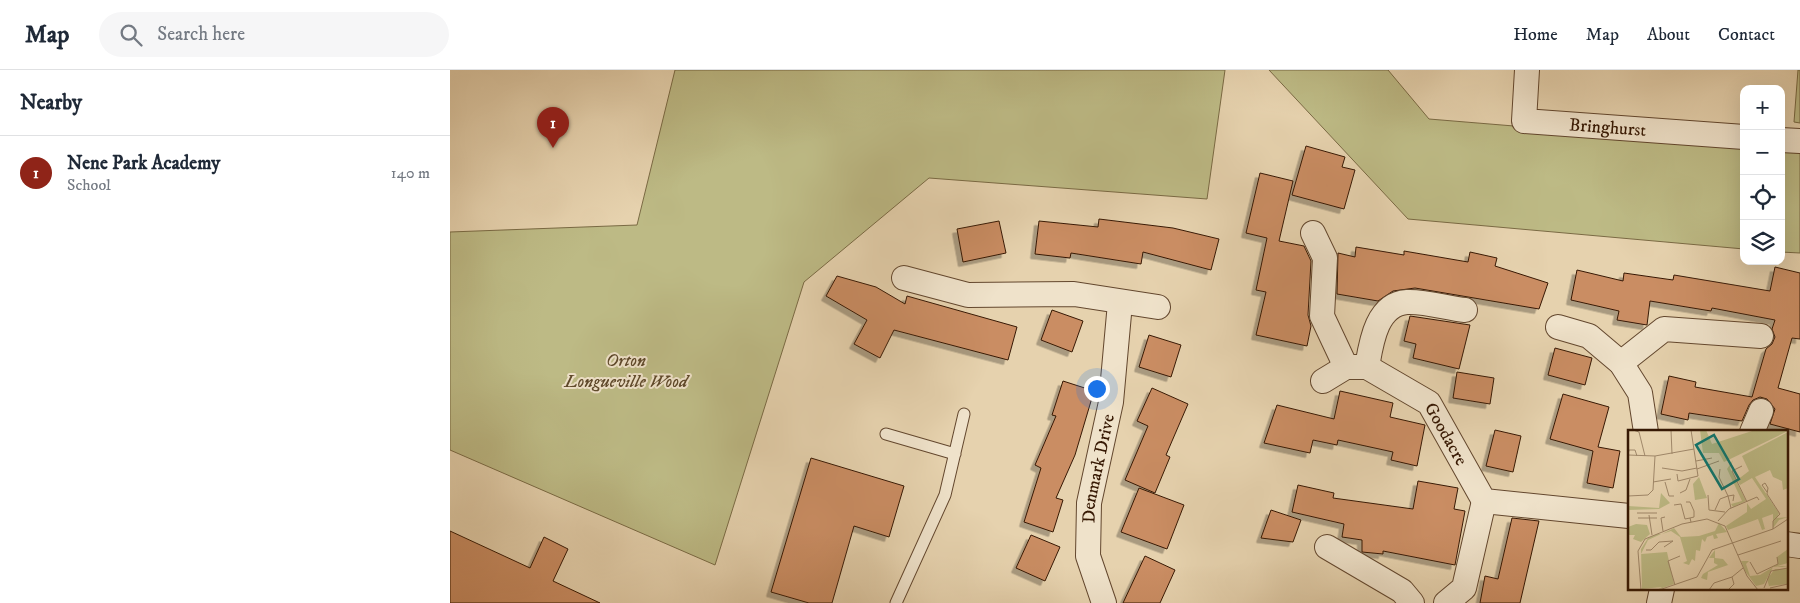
<!DOCTYPE html>
<html lang="en">
<head>
<meta charset="utf-8">
<style>
  body { margin:0; font-family:"IM FELL DW Pica",serif; background:#f6f6f7; color:#1f2937 }
  .controls { position:absolute; right:15px; top:15px; display:grid; overflow:hidden; border-radius:10px; box-shadow:0 5px 20px #0002 }
  .controls button { width:45px; height:45px; display:grid; place-items:center; padding:0; border:0; border-bottom:1px solid #e0e1e3; background:#fff; color:#1f2937; font:25px sans-serif }
  .you { position:absolute; left:646px; top:318px; width:18px; height:18px; margin:-12px; border:4px solid #fff; border-radius:50%; background:#1a73e8; box-shadow:0 0 0 8px #1a73e833 }
  .badge { display:grid; place-items:center; width:32px; height:32px; border-radius:50%; background:#8f2418; color:#fff; font-size:16px; font-weight:700 }
  .pin { position:absolute; translate:-50% -41px; filter:drop-shadow(0 1px 2px #0008) }
  .pin::after { content:''; position:absolute; top:26px; width:18px; height:15px; background:inherit; clip-path:polygon(0 0,100% 0,50% 100%) }
  .list { margin:0; padding:0; list-style:none }
  h2 { display:flex; justify-content:space-between; align-items:center; height:65px; margin:0; padding:0 20px; font-size:21px }
  h2 small { font-size:16px; font-weight:400; color:#747a83 }
  .list li { display:grid; grid-template-columns:32px 1fr auto; gap:15px; align-items:center; box-sizing:border-box; height:75px; padding:0 20px; border-top:1px solid #e0e1e3 }
  .list b { display:block; font-size:19px; white-space:nowrap }
  .list p { margin:0; font-size:16px; white-space:nowrap; color:#747a83 }
  .list em { font-size:16px; font-style:normal; color:#747a83 }
  .icon { flex:none; width:28px; height:28px; fill:none; stroke:currentColor; stroke-width:2; stroke-linecap:round; stroke-linejoin:round }
  .map { position:relative; flex:none; width:1350px; height:533px; overflow:hidden }
  header { display:flex; align-items:center; gap:30px; box-sizing:border-box; height:70px; padding:0 25px; background:#fff; border-bottom:1px solid #e0e1e3 }
  header strong { font-size:24px }
  nav { display:flex; gap:28px; margin-inline-start:auto; font-size:18px }
  .search { width:350px; height:45px; background:#f6f6f7; display:flex; align-items:center; gap:12px; box-sizing:border-box; padding:0 18px; border-radius:28px; color:#747a83; font-size:19px }
  main { display:flex }
  aside { flex:1; background:#fff }
  .map>svg:first-child { display:block }
</style>
</head>
<body>
<header>
<strong>Map</strong>
<div class="search"><svg class="icon" aria-label="search" viewBox="0 0 24 24"><circle cx="10" cy="10" r="6"/><path d="M15 15l6 6"/></svg>Search here</div>
<nav><a>Home</a><a>Map</a><a>About</a><a>Contact</a></nav>
</header>
<main>
<aside>
<h2>Nearby<small></small></h2>
<ul class="list">
<li><span class="badge">1</span><div><b>Nene Park Academy</b><p>School</p></div><em>140 m</em></li>
</ul>
</aside>
<div class="map">
<svg width="1350" height="533" viewBox="0 0 1350 533">
  <defs>
    <filter id="shadow"><feDropShadow dx="-4.5" dy="4.5" stdDeviation="0" flood-color="#0004"/></filter>
  </defs>
  <rect width="100%" height="100%" fill="#e6d2ae"/>
  <filter id="stains"><feTurbulence type="fractalNoise" baseFrequency=".004" numOctaves="4"/><feColorMatrix values="0 0 0 0 .2 0 0 0 0 .09 0 0 0 0 .02 0 0 0 .5 -.17"/></filter>
  <radialGradient id="worn" r=".72"><stop offset=".6" stop-color="#630" stop-opacity="0"/><stop offset="1" stop-color="#630" stop-opacity=".3"/></radialGradient>
  <path fill="#bdba85" stroke="#7a6a44" d="M225,0H775L757,129L479,108L354,212L265,495L0,380V162L187,155Z
    M819,0H938L979,49L1294,75V179L958,149Z
    M1348,0H1350V53L1344,52Z
    M1331,78L1350,80V183L1331,182Z"/>
  <path fill="#ca8d63" stroke="#371904" filter="url(#shadow)" d="M856,76L895,87L892,97L905,100L894,139L842,125Z
    M810,103L843,111L829,171L854,176L861,191L858,245L861,256L857,276L806,265L816,222L806,220L817,168L796,163Z
    M649,149L723,158L769,169L761,200L693,182L691,194L621,183L620,188L585,184L589,151L648,157Z
    M549,151L556,183L513,192L507,159Z
    M906,177L954,185V181L1018,192L1020,182L1047,188L1045,196L1098,213L1089,239L965,218L943,221L928,231L887,224L888,183L905,187Z
    M1325,197L1350,203V269L1342,268L1328,318L1350,324V362L1320,354L1325,339L1317,329L1310,327L1303,330L1299,335L1292,351L1239,343L1238,350L1211,344L1219,306L1246,312L1245,317L1302,327L1316,279L1322,274L1325,267L1322,259L1325,250L1262,238L1261,241L1200,231L1197,255L1167,250L1169,241L1121,230L1127,200L1173,211L1174,203L1223,210L1224,205L1320,221Z
    M387,206L426,217L455,234L457,226L567,257L558,290L444,260L430,288L404,274L417,250L376,226Z
    M602,240L633,251L622,282L591,270Z
    M960,246L1020,255L1009,299L963,288L966,274L954,271Z
    M699,265L731,275L721,307L689,297Z
    M1105,278L1142,288L1135,315L1098,305Z
    M1007,302L1044,308L1040,334L1003,328Z
    M613,311L644,321L625,385L606,428L613,430L603,462L574,452L591,398L585,395L606,346L602,345Z
    M702,318L738,334L716,385L720,387L705,423L675,410L698,356L687,351Z
    M890,321L943,333L940,347L975,355L967,396L941,390L943,382L888,370L887,375L863,370L860,383L814,373L827,335L884,349Z
    M1113,324L1159,337L1148,377L1170,381L1163,418L1137,413L1143,381L1100,369Z
    M1045,360L1071,366L1063,402L1036,396Z
    M361,388L454,416L439,467L404,456L382,533H359L321,522Z
    M968,411L1008,418L1004,439L1015,441L1005,495L933,481V484L912,482V470L892,467L894,454L842,442L848,415L884,423L883,428L963,439Z
    M689,418L734,435L717,479L671,462Z
    M821,440L851,450L843,472L811,468Z
    M1062,448L1089,451L1070,533H1030L1035,506L1048,509Z
    M0,461L80,498L94,467L118,479L103,511L150,533H0Z
    M581,465L610,477L595,511L566,498Z
    M695,486L725,500L710,533H673Z"/>
  <g fill="none" stroke-linecap="round" stroke-linejoin="round">
    <g stroke="#63472e" stroke-width="13">
      <path id="service" d="M436,364L505,384
        M446,533L495,425L514,344"/>
    </g>
    <g stroke="#63472e" stroke-width="26">
      <g id="minor">
        <path id="s1" d="M1077,0L1074,51L1294,67"/>
        <path d="M1331,70L1350,71"/>
        <path d="M863,163L875,188L872,246L896,297"/>
        <path d="M454,208L518,225L624,224L708,237"/>
        <path d="M1108,257L1139,266L1171,293L1190,323L1196,362"/>
        <path d="M1171,293L1214,259L1311,266"/>
        <path d="M917,297C921,274 926,234 957,232C975,231 997,238 1015,240"/>
        <path id="s2" d="M873,311L896,297H917L979,333L1034,431L1179,446"/>
        <path d="M1302,362L1311,341"/>
        <path d="M1336,474L1350,476"/>
        <path d="M877,477L952,521L962,533"/>
        <path id="s3" d="M654,533L638,486L639,433L661,332L670,233"/>
        <path d="M996,533L1014,518L1034,431"/>
        <path d="M1209,533L1212,519"/>
      </g>
    </g>
    <use href="#service" stroke="#efe2ca" stroke-width="11"/>
    <use href="#minor" stroke="#efe2ca" stroke-width="24"/>
  </g>
  <g text-anchor="middle" stroke-width="4" stroke-linejoin="round" paint-order="stroke">
    <g font-size="18" fill="#371904" stroke="#efe2ca">
      <text dy="6" stroke="none"><textPath href="#s1" startOffset="135">Bringhurst</textPath></text>
      <text dy="6" stroke="none"><textPath href="#s2" startOffset="155">Goodacre</textPath></text>
      <text dy="6" stroke="none"><textPath href="#s3" startOffset="138">Denmark Drive</textPath></text>
    </g>
    <g font-size="18" font-style="italic" fill="#5f492b" stroke="#efe2ca">
      <text x="176" y="296">Orton<tspan x="176" dy="21">Longueville Wood</tspan></text>
    </g>
  </g>
  <g transform="translate(1178 360)">
    <rect width="160" height="160" fill="#e6d2ae"/>
    <path d="M72,0H78L84,14L127,0L160,1L96,32L91,23H75ZM160,2V58L155,60L154,51L145,47L142,40L127,47L151,83L149,88L160,87L151,90L145,98V84L134,88L137,99L134,100L130,89L100,100L98,96L119,82V73L123,79L138,69L124,48L112,55L109,50L121,41L114,26ZM105,30L102,38L118,71L105,77L103,74L114,71L99,39ZM71,47L79,68L67,70L65,54ZM33,63L42,73L31,79L0,80V76L31,78ZM91,93L99,102L88,104L90,108L86,109L85,105L79,107L77,112L74,109L72,121L68,120L67,131L64,129L61,135L55,133L59,131L52,107L43,101L34,104L46,98L53,107L71,106L87,101ZM8,94L19,95L22,104L13,112L5,109L7,105H0V97ZM29,104H33L20,110L13,124L39,122L46,154L29,160L34,157L14,159L13,119L20,108ZM160,119V133L146,137L154,136L160,137H145L136,154L128,156L117,141L113,131H121L118,134L122,146L132,145L150,134L149,127ZM87,120V128L95,129L100,135L80,142L79,150L73,148L75,144L90,135L86,133V128H81ZM147,139H160V154L141,156L139,149Z" fill="#bdba85"/>
    <path fill="none" stroke="#a0886a" stroke-width="1" d="M5,0L11,2L17,26M43,0L44,24M0,25L27,26L66,19M0,25L1,20H7L9,26M68,31L84,28M114,36L104,41L119,72M34,38L54,41L69,38M69,39L91,31M49,44L50,51L70,46L63,0M25,52L43,49M37,52L41,66H46M139,62L134,55L137,53L140,58L139,64L152,84L145,91V99M52,63L58,60L62,49M20,65L25,60L27,26M80,65L81,80L97,82M0,66L20,65M58,72H62L66,81V87L62,88M46,75L53,74L57,89L62,88L63,92M103,78L100,66L106,65L105,71M87,80L92,69L100,66L91,47L92,39M9,83H29M21,85L24,105M10,88H29M90,91L101,79L129,67L131,70M145,99L160,89M35,101L33,88L37,87M18,120H23L31,112L45,111L36,117M110,125L153,111M122,132L129,144L150,134L149,127M47,155L40,131L52,126M136,158L143,141L160,138M142,158L160,154M13,160L10,121L17,109L54,94L79,89L97,96L119,146L130,160M31,160L69,147L84,120L145,99M81,160L86,153L104,147L115,138M100,160L106,154L104,147"/>
    <path fill="#0f766e" fill-opacity="0.15" stroke="#0f766e" stroke-width="2.5" d="M86,5L111,49L94,59L68,15Z"/>
    <rect width="160" height="160" fill="none" stroke="#371904" stroke-width="2.5"/>
  </g>
  <rect width="100%" height="100%" filter="url(#stains)"/>
  <rect width="100%" height="100%" fill="url(#worn)"/>
</svg>
<div class="controls">
<button>+</button>
<button>−</button>
<button><svg class="icon" aria-label="locate" viewBox="0 0 24 24"><circle cx="12" cy="12" r="6"/><path d="M12 2v4M12 18v4M2 12h4M18 12h4"/></svg></button>
<button><svg class="icon" aria-label="layers" viewBox="0 0 24 24"><path d="M12 4l9 5-9 5-9-5zM3 14l9 5 9-5"/></svg></button>
</div>
<div class="you"></div>
<div class="pin badge" style="left:103px;top:78px">1</div>
</div>
</main>
</body>
</html>
